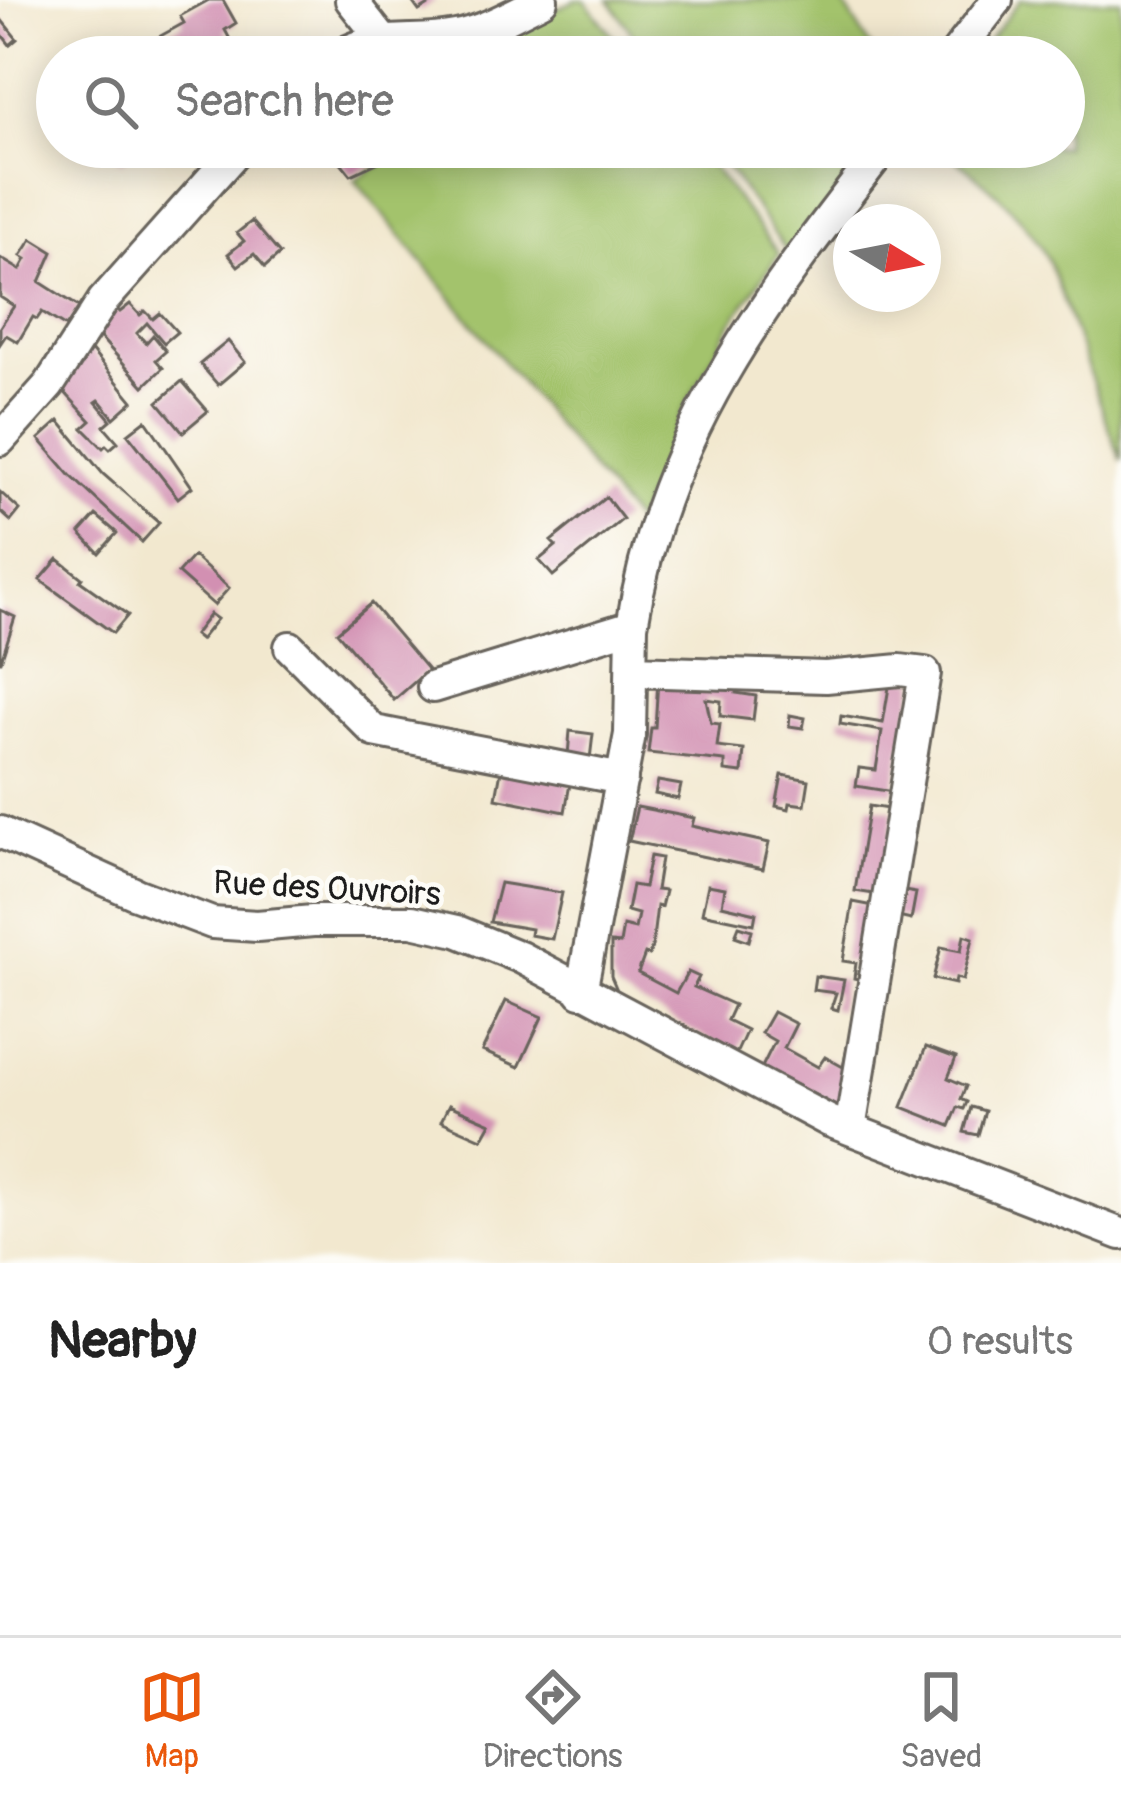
<!DOCTYPE html>
<html lang="en">
<head>
<meta charset="utf-8">
<style>
  body { margin:0; font-family:Pangolin,sans-serif; background:#f2f2f2; color:#222 }
  .compass { position:absolute; left:833px; top:204px; width:108px; height:108px; border-radius:50%; background:#fff; box-shadow:0 6px 30px #0003; rotate:100deg }
  .list { margin:0; padding:0; list-style:none }
  h2 { display:flex; justify-content:space-between; align-items:center; height:156px; margin:0; padding:0 48px; font-size:51px }
  h2 small { font-size:39px; font-weight:400; color:#767676 }
  .icon { flex:none; width:66px; height:66px; fill:none; stroke:currentColor; stroke-width:2; stroke-linecap:round; stroke-linejoin:round }
  .map { position:relative; flex:none; width:1121px; height:1263px; overflow:hidden }
  .search { position:absolute; background:#fff; box-shadow:0 6px 30px #0003; left:36px; right:36px; top:36px; height:132px; display:flex; align-items:center; gap:30px; box-sizing:border-box; padding:0 42px; border-radius:66px; color:#767676; font-size:45px }
  .sheet { height:372px; background:#fff }
  nav { display:flex; justify-content:space-around; align-items:center; box-sizing:border-box; height:168px; border-top:3px solid #e0e0e0; background:#fff; font-size:33px; color:#767676 }
  nav a { display:grid; justify-items:center; gap:6px }
  nav .on { color:#ea580c }
  .map>svg:first-child { display:block }
</style>
</head>
<body>
<div class="map">
<svg width="1121" height="1263" viewBox="0 0 1121 1263">
  <rect width="100%" height="100%" fill="#fdfcf7"/>
  <filter id="ink" filterUnits="userSpaceOnUse"><feTurbulence type="fractalNoise" baseFrequency=".00833" numOctaves="2"/><feDisplacementMap in="SourceGraphic" scale="24" xChannelSelector="R" yChannelSelector="G"/><feConvolveMatrix kernelMatrix="1 2 1 2 8 2 1 2 1" color-interpolation-filters="sRGB"/></filter>
  <filter id="wash" filterUnits="userSpaceOnUse"><feTurbulence type="fractalNoise" baseFrequency=".004" numOctaves="4" result="noise"/><feDisplacementMap in="SourceGraphic" scale="48" xChannelSelector="R" yChannelSelector="G"/><feGaussianBlur stdDeviation="2.7" result="paint"/><feColorMatrix in="noise" values="0 0 0 0 0 0 0 0 0 0 0 0 0 0 0 0 0 1.4 0 .05"/><feComposite in="paint" operator="in"/></filter>
  <g filter="url(#wash)">
    <rect width="100%" height="100%" fill="#f2e8cf"/>
    <path fill="#a3c36c" stroke="#607044" stroke-width="3" d="M576,0H585L629,57H407L404,51L460,52Z
      M609,0H841L877,57H649Z
      M1020,0H1121V461L1049,261C1023,211 984,182 941,147H1064V57H976Z
      M409,147H697L779,254L732,322L684,409L636,523L355,180Z
      M713,147H884L794,262Z"/>
    <g id="blocks">
      <path fill="#d290b2" d="M209,0H223L236,23L225,30L238,54L164,57L155,39L184,23L180,16Z
        M411,0H437L419,11Z
        M0,18L17,39L10,45L0,32Z
        M108,147H139L122,162Z
        M367,147H375L383,160L351,175L339,160Z
        M252,221L280,254L265,267L254,254L238,266L228,254L244,241L237,233Z
        M32,239L53,252L40,282L79,307L66,327L42,312L37,319L33,317L18,342L6,335L0,344V327L14,306L0,297V258L20,270L26,259L21,256Z
        M130,304L140,315L145,311L153,319L160,313L177,332L164,343L147,323L137,333L146,343L153,335L166,351L156,360L163,368L144,386L90,326L113,305L120,312Z
        M228,341L245,362L218,385L200,364Z
        M90,349L133,401L114,418L99,400L96,402L111,420L104,426L118,442L110,449L106,445L103,448L83,428L91,421L59,386Z
        M182,381L208,411L183,432L158,402Z
        M146,420L192,487L178,498L128,434Z
        M59,421L103,474L159,523L142,542L70,475L39,439Z
        M0,492L20,510L11,521L0,511Z
        M606,497L623,519L553,576L539,560L556,546L551,541Z
        M96,515L117,533L99,553L80,533Z
        M193,556L229,588L214,605L178,573Z
        M58,559L82,578L80,581L128,615L113,633L40,580Z
        M371,603L428,670L394,700L337,632Z
        M0,610L15,617L1,661H0Z
        M210,614L217,619L200,640L194,635Z
        M891,675L916,680L893,792L856,786L859,768L876,770L882,731L840,724L841,716L883,723Z
        M658,680L737,687L736,693L756,696L753,720L720,716L721,701L706,699L711,723L720,724L717,747L744,750L742,773L725,771V761L648,753L651,728H655Z
        M790,715L805,718L803,728L789,726Z
        M570,731L593,734L590,759L568,756Z
        M502,765L571,778L565,812L496,798Z
        M782,775L809,780L805,805L790,803L789,809L776,806Z
        M658,781L681,785L678,799L655,794Z
        M869,806L894,810L880,895L855,891Z
        M637,807L694,818L692,826L769,843L763,869L629,841Z
        M650,856L661,858L656,890L665,891L661,907L657,906L652,947L649,955L645,954L638,973L676,993L688,972L699,977L694,987L734,1005L727,1020L747,1030L736,1054L625,995L617,990L611,976V943L620,944L623,926L635,929L638,914L627,911L632,885L644,887Z
        M500,883L562,893L552,939L530,935L531,929L490,922Z
        M708,885L725,888L722,905L756,913L754,924L702,913Z
        M898,890L916,893L911,920L894,916Z
        M853,902L879,907L866,981L854,978L856,963L843,961Z
        M739,926L752,930L749,941L735,936Z
        M964,935L973,938L963,980L956,978L955,984L933,979L941,947L961,951Z
        M815,976L844,980L838,1010L831,1008L836,993L813,990Z
        M506,1001L542,1017L519,1067L482,1051Z
        M773,1012L796,1024L784,1048L818,1067L825,1057L843,1067L848,1043L859,1045L844,1110L762,1067L775,1041L761,1033Z
        M926,1047L956,1058L948,1078L966,1086L961,1099L967,1102L964,1109L958,1107L950,1126L902,1107Z
        M449,1105L491,1123L482,1139L441,1121Z
        M971,1107L985,1111L978,1135L964,1132Z"/>
    </g>
  </g>
  <g filter="url(#ink)">
    <use href="#blocks" fill-opacity="0" stroke="#67635b" stroke-width="3"/>
    <g fill="none" stroke-linecap="round" stroke-linejoin="round">
      <g stroke="#67635b" stroke-width="36">
        <path id="street" d="M351,0L382,39
          M337,57C376,32 413,45 456,36C486,30 514,14 542,0
          M953,57L997,0
          M0,440L49,385L103,301L240,147
          M632,626C661,433 768,297 884,147
          M290,647L374,731L622,779
          M632,671L826,677L900,670L925,673L850,1129
          M433,687L632,626L630,734L581,992
          M0,832L136,894L212,923L257,926L313,921H412L457,931L520,957L829,1121L1121,1234"/>
      </g>
      <use href="#street" stroke="#fff" stroke-width="30"/>
    </g>
  </g>
  <g text-anchor="middle" stroke-width="9" stroke-linejoin="round" paint-order="stroke">
    <g font-size="33" fill="#1c1c1c" stroke="#fdfcf7">
      <text transform="translate(327 887) rotate(3)" y="12">Rue des Ouvroirs</text>
    </g>
  </g>
</svg>
<svg class="compass" viewBox="-18 -18 36 36"><path d="M0-13l5 13h-10z" fill="#e53935"/><path d="M0 13l5-13h-10z" fill="#767676"/></svg>
<div class="search"><svg class="icon" aria-label="search" viewBox="0 0 24 24"><circle cx="10" cy="10" r="6"/><path d="M15 15l6 6"/></svg>Search here</div>
</div>
<section class="sheet">
<h2>Nearby<small>0 results</small></h2>
<ul class="list">
</ul>
</section>
<nav>
<a class="on"><svg class="icon" aria-label="map" viewBox="0 0 24 24"><path d="M3 6l6-2 6 2 6-2v14l-6 2-6-2-6 2zM9 4v14M15 6v14"/></svg>Map</a>
<a><svg class="icon" aria-label="directions" viewBox="0 0 24 24"><path d="M12 3l9 9-9 9-9-9zM9 14v-3h6M13 9l2 2-2 2"/></svg>Directions</a>
<a><svg class="icon" aria-label="saved" viewBox="0 0 24 24"><path d="M7 4h10v16l-5-4-5 4z"/></svg>Saved</a>
</nav>
</body>
</html>
